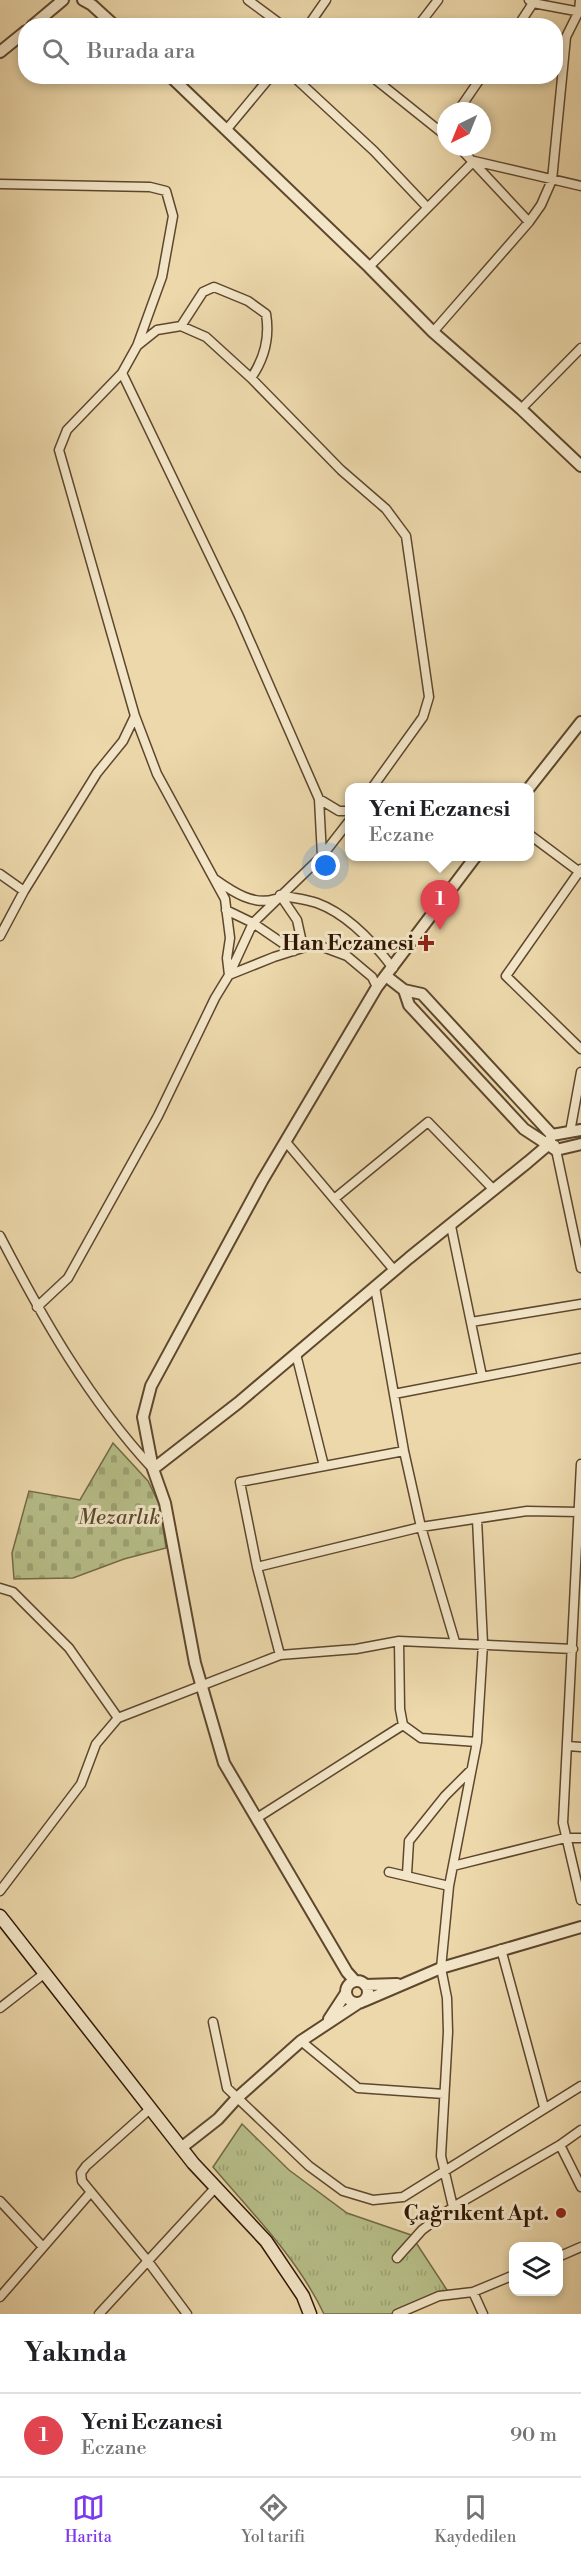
<!DOCTYPE html>
<html lang="tr">
<head>
<meta charset="utf-8">
<style>
  body { margin:0; font-family:"Libre Bodoni",serif; background:#f6f6f6; color:#202124 }
  .controls { position:absolute; right:18px; bottom:18px; display:grid; overflow:hidden; border-radius:12px; box-shadow:0 3px 9px #0003 }
  .controls button { width:54px; height:54px; display:grid; place-items:center; padding:0; border:0; border-bottom:2px solid #e0e0e0; background:#fff; color:#202124; font:30px sans-serif }
  .compass { position:absolute; left:437px; top:102px; width:54px; height:54px; border-radius:50%; background:#fff; box-shadow:0 3px 9px #0003; rotate:223deg }
  .you { position:absolute; left:326px; top:866px; width:21px; height:21px; margin:-15px; border:4px solid #fff; border-radius:50%; background:#1a73e8; box-shadow:0 0 0 9px #1a73e833 }
  .badge { display:grid; place-items:center; width:39px; height:39px; border-radius:50%; background:#7c3aed; color:#fff; font-size:20px; font-weight:700 }
  .pin { position:absolute; translate:-50% -50px; filter:drop-shadow(0 2px 3px #0008) }
  .pin::after { content:''; position:absolute; top:32px; width:21px; height:18px; background:inherit; clip-path:polygon(0 0,100% 0,50% 100%) }
  .popup { position:absolute; left:345px; top:783px; width:189px; height:78px; box-sizing:border-box; display:grid; place-content:center; border-radius:12px; background:#fff; filter:drop-shadow(0 2px 4px #0005); font-size:20px; white-space:nowrap; color:#757577 }
  .popup b { font-size:22px; color:#202124 }
  .popup::after { content:''; position:absolute; left:50%; top:100%; margin-left:-12px; border:12px solid transparent; border-top-color:#fff }
  .list { margin:0; padding:0; list-style:none }
  h2 { display:flex; justify-content:space-between; align-items:center; height:78px; margin:0; padding:0 24px; font-size:26px }
  h2 small { font-size:20px; font-weight:400; color:#757577 }
  .list li { display:grid; grid-template-columns:39px 1fr auto; gap:18px; align-items:center; box-sizing:border-box; height:84px; padding:0 24px; border-top:2px solid #e0e0e0 }
  .list b { display:block; font-size:22px; white-space:nowrap }
  .list p { margin:0; font-size:20px; white-space:nowrap; color:#757577 }
  .list em { font-size:20px; font-style:normal; color:#757577 }
  .icon { flex:none; width:33px; height:33px; fill:none; stroke:currentColor; stroke-width:2; stroke-linecap:round; stroke-linejoin:round }
  .map { position:relative; flex:none; width:581px; height:2314px; overflow:hidden }
  .search { position:absolute; background:#fff; box-shadow:0 3px 9px #0003; left:18px; right:18px; top:18px; height:66px; display:flex; align-items:center; gap:15px; box-sizing:border-box; padding:0 21px; border-radius:24px; color:#757577; font-size:22px }
  .sheet { height:162px; background:#fff }
  nav { display:flex; justify-content:space-around; align-items:center; box-sizing:border-box; height:84px; border-top:2px solid #e0e0e0; background:#fff; font-size:16px; color:#757577 }
  nav a { display:grid; justify-items:center; gap:3px }
  nav .on { color:#7c3aed }
  .map>svg:first-child { display:block }
</style>
</head>
<body>
<div class="map">
<svg width="581" height="2314" viewBox="0 0 581 2314">
  <defs>
    <pattern id="grass-tufts" width="24" height="20" patternUnits="userSpaceOnUse" patternTransform="scale(1.5)"><rect width="24" height="20" fill="#b7bf89"/><path d="M3 7l-1-3M5 7V3M7 7l1-3M15 17l-1-3M17 17v-4M19 17l1-3" fill="none" stroke="#9ea375"/></pattern>
    <pattern id="cemetery-stones" width="16" height="16" patternUnits="userSpaceOnUse" patternTransform="scale(1.5)"><rect width="16" height="16" fill="#b7bf89"/><path d="M2 7V4a2 2 0 0 1 4 0v3zM10 15v-3a2 2 0 0 1 4 0v3z" fill="#9ea375"/></pattern>
  </defs>
  <rect width="100%" height="100%" fill="#ecd8ab"/>
  <filter id="stains"><feTurbulence type="fractalNoise" baseFrequency=".00333" numOctaves="4"/><feColorMatrix values="0 0 0 0 .2 0 0 0 0 .09 0 0 0 0 .02 0 0 0 .5 -.17"/></filter>
  <radialGradient id="worn" r=".72"><stop offset=".6" stop-color="#630" stop-opacity="0"/><stop offset="1" stop-color="#630" stop-opacity=".3"/></radialGradient>
  <path fill="url(#grass-tufts)" stroke="#736b47" stroke-width="1.5" d="M242,2124L289,2170L347,2213L411,2235L447,2290L396,2314H324C298,2259 252,2213 213,2167Z"/>
  <path fill="url(#cemetery-stones)" stroke="#736b47" stroke-width="1.5" d="M113,1443L148,1481L160,1506L166,1548L124,1559L73,1578L14,1579L12,1553L29,1491L80,1500Z"/>
  <g fill="none" stroke-linecap="round" stroke-linejoin="round">
    <g stroke="#5e472e" stroke-width="11">
      <path id="minor" d="M248,0L283,26
        M529,0L533,3L581,12
        M308,26L326,0
        M418,26L438,0
        M518,26L533,3
        M293,76L374,151L427,207
        M371,76L446,136
        M458,111L482,76
        M227,129L271,76
        M459,147L529,222
        M0,184L150,187L166,191L173,216L162,277L137,346
        M369,267L474,161L581,186
        M181,326L203,292L214,287L248,301L266,314C270,338 265,358 251,378
        M433,332L529,222L541,205L552,180L566,37L579,11L580,0
        M521,409L581,348
        M319,799L339,811H350
        M530,835L581,873
        M322,856L350,820
        M581,869L506,976L581,1049
        M0,874L24,891
        M216,880C233,892 254,906 275,899
        M280,895C292,898 306,899 317,903C347,914 374,943 393,968
        M280,895L297,920L303,947
        M226,910L253,923L294,951
        M0,936L24,891L97,773L123,741L135,716
        M229,975L227,958L230,938L225,899L157,774L135,716L59,450L67,430L122,373L137,346L157,330L181,326L206,337L251,378L341,470L386,509L406,536L429,697L423,717L372,788
        M229,975L274,957L315,944L347,956L372,977L377,987
        M570,1132L581,1072
        M286,1142L394,1270
        M555,1145L581,1268
        M334,1199L428,1122L494,1190
        M451,1226L482,1376
        M0,1236C43,1319 89,1400 153,1469
        M375,1287L404,1451L421,1527L455,1642
        M37,1307L68,1278L158,1116L215,998L229,975L253,923L322,856L319,799L239,616L122,373
        M471,1322L581,1304
        M296,1354L324,1466
        M394,1394L581,1358
        M581,1464L563,1823L581,1900
        M257,1567L421,1527L527,1511L579,1512
        M0,1588L13,1592L69,1648L118,1718
        M399,1641L400,1709L403,1725L421,1738L477,1742
        M280,1655L257,1567L240,1482L404,1451
        M568,1746L581,1747
        M257,1818L403,1725
        M453,1866L565,1838H581
        M389,1872L449,1886
        M407,1874L409,1841L445,1796L469,1772
        M0,1891L81,1784L96,1744L118,1718L280,1655L356,1649L399,1641L573,1649
        M501,1949L544,2107
        M0,2008L45,1973
        M213,2022L227,2088L309,2166L343,2191L373,2200L403,2197L581,2086
        M301,2041L358,2088L444,2094
        M150,2109L86,2166L81,2173L82,2181L147,2260L187,2314
        M560,2145L581,2187
        M0,2201L43,2247
        M453,2207L441,2156L448,2032L447,1998L441,1968L449,1886L477,1742L483,1644L477,1519
        M558,2257L581,2247
        M397,2258L422,2230L453,2207L560,2145L581,2130
        M473,2292L483,2314
        M0,2297L91,2192
        M99,2314L216,2187
        M397,2314L439,2296L473,2292L514,2275"/>
    </g>
    <g stroke="#5e472e" stroke-width="14">
      <path id="tertiary" d="M83,0L92,5L115,26
        M32,26L63,0
        M0,52L26,31
        M170,76L369,267L433,332L521,409L581,466
        M529,788L581,722
        M386,976L404,990L422,994L552,1135L581,1130
        M404,990L409,1005L524,1129L556,1150L581,1144
        M153,1469L238,1403L409,1258L528,1162L548,1145L552,1135
        M346 1992a11 11 0 1 1 22 0a11 11 0 1 1-22 0Z
        M355,1981L347,1972L224,1763L195,1663L165,1503L153,1469L143,1417L151,1386L262,1181L377,987L476,856
        M365,1985L397,1984
        M364,2001L441,1968L581,1927
        M329,2019L346,1993
        M181,2148L218,2119L237,2098L301,2041L357,2004"/>
    </g>
    <g stroke="#2f1705" stroke-width="15">
      <path id="secondary" d="M0,1916L193,2163L266,2241L303,2296L310,2314"/>
    </g>
    <use href="#minor" stroke="#f3e6c8" stroke-width="8"/>
    <use href="#tertiary" stroke="#f3e6c8" stroke-width="10"/>
    <use href="#secondary" stroke="#f3e6c8" stroke-width="12"/>
  </g>
  <g fill="#8f2418" stroke="#f3e6c8" stroke-width="2">
    <path d="M423 934h6v6h6v6h-6v6h-6v-6h-6v-6h6z"/>
    <circle cx="561" cy="2213" r="6"/>
  </g>
  <g text-anchor="middle" stroke-width="6" stroke-linejoin="round" paint-order="stroke">
    <g font-size="21" font-weight="bold" fill="#2f1705" stroke="#f3e6c8" text-anchor="end">
      <text x="414" y="950">Han Eczanesi</text>
      <text x="549" y="2220">Çağrıkent Apt.</text>
    </g>
    <g font-size="21" font-style="italic" fill="#58492d" stroke="#f3e6c8">
      <text x="119" y="1524">Mezarlık</text>
    </g>
  </g>
  <rect width="100%" height="100%" filter="url(#stains)"/>
  <rect width="100%" height="100%" fill="url(#worn)"/>
</svg>
<div class="controls">
<button><svg class="icon" aria-label="layers" viewBox="0 0 24 24"><path d="M12 4l9 5-9 5-9-5zM3 14l9 5 9-5"/></svg></button>
</div>
<svg class="compass" viewBox="-18 -18 36 36"><path d="M0-13l5 13h-10z" fill="#e53935"/><path d="M0 13l5-13h-10z" fill="#757577"/></svg>
<div class="you"></div>
<div class="pin badge" style="left:440px;top:930px;background:#e0444e">1</div>
<div class="popup"><b>Yeni Eczanesi</b>Eczane</div>
<div class="search"><svg class="icon" aria-label="search" viewBox="0 0 24 24"><circle cx="10" cy="10" r="6"/><path d="M15 15l6 6"/></svg>Burada ara</div>
</div>
<section class="sheet">
<h2>Yakında<small></small></h2>
<ul class="list">
<li><span class="badge" style="background:#e0444e">1</span><div><b>Yeni Eczanesi</b><p>Eczane</p></div><em>90 m</em></li>
</ul>
</section>
<nav>
<a class="on"><svg class="icon" aria-label="map" viewBox="0 0 24 24"><path d="M3 6l6-2 6 2 6-2v14l-6 2-6-2-6 2zM9 4v14M15 6v14"/></svg>Harita</a>
<a><svg class="icon" aria-label="directions" viewBox="0 0 24 24"><path d="M12 3l9 9-9 9-9-9zM9 14v-3h6M13 9l2 2-2 2"/></svg>Yol tarifi</a>
<a><svg class="icon" aria-label="saved" viewBox="0 0 24 24"><path d="M7 4h10v16l-5-4-5 4z"/></svg>Kaydedilen</a>
</nav>
</body>
</html>
